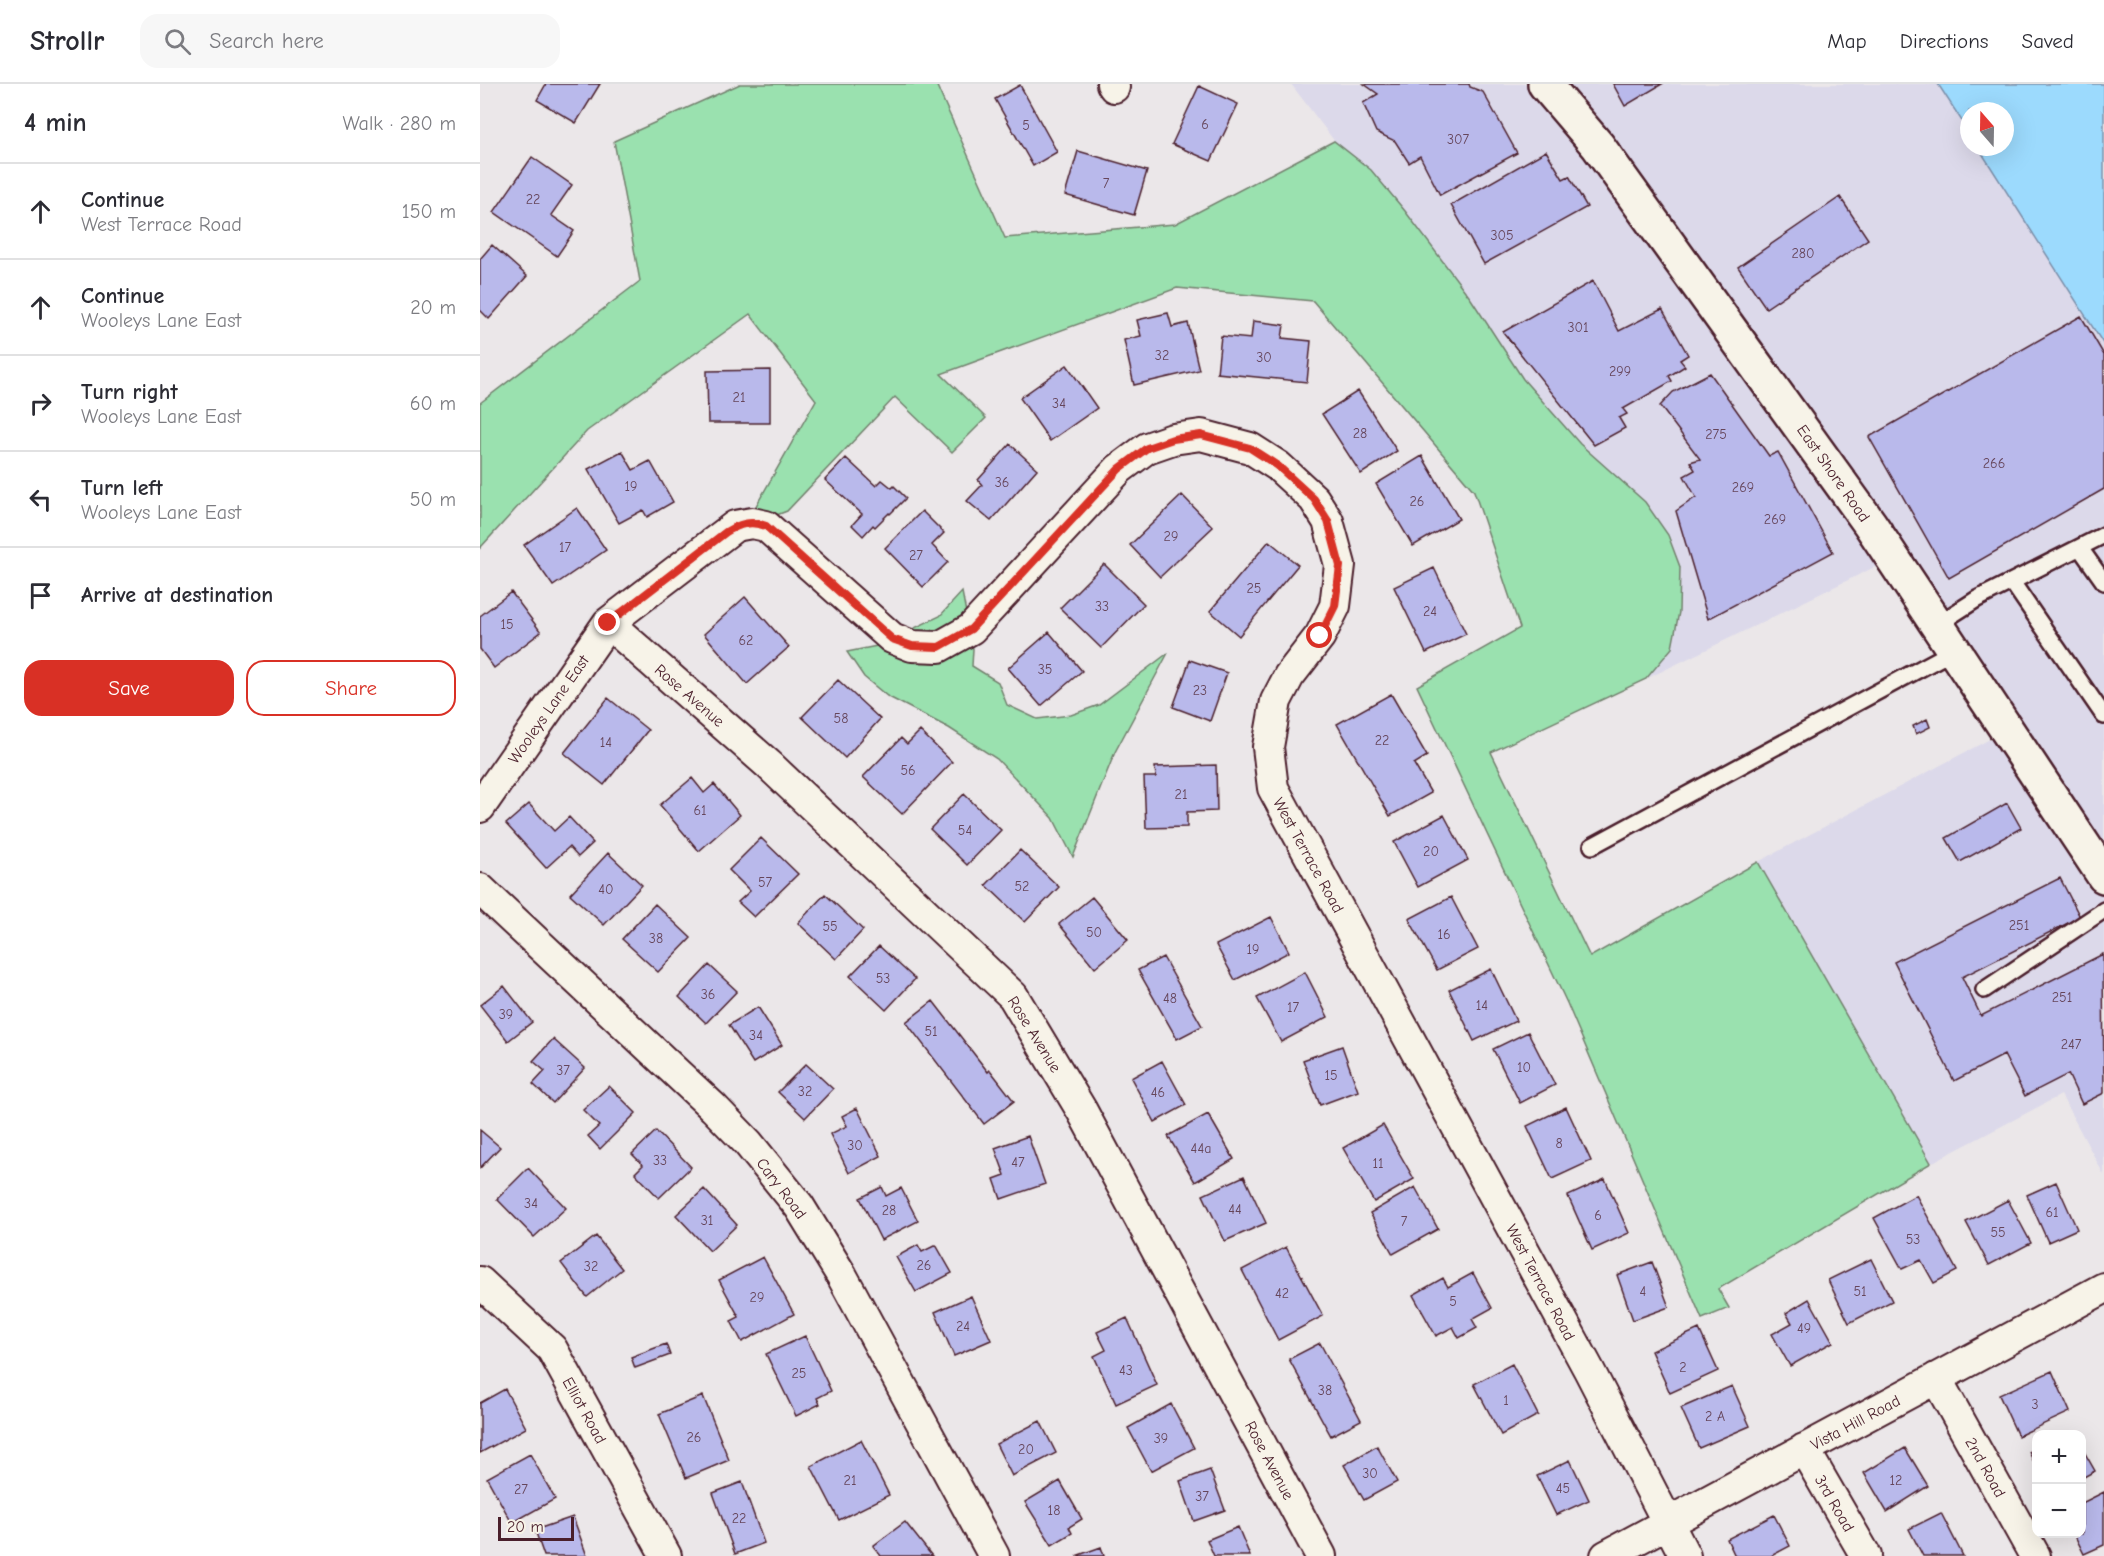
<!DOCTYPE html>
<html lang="en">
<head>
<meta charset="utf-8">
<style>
  body { margin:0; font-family:"Comic Neue",sans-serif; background:#f7f7f7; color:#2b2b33 }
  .controls { position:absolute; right:18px; bottom:18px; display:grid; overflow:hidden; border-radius:12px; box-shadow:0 6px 24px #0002 }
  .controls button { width:54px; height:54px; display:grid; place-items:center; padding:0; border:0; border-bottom:2px solid #e1e1e2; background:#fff; color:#2b2b33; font:30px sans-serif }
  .compass { position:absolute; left:1480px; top:18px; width:54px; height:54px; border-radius:50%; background:#fff; box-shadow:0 6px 24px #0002; rotate:340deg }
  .scale { position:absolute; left:18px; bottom:15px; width:76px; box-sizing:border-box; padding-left:6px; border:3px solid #4a1f2b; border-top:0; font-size:16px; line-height:21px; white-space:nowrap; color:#4a1f2b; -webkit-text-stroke:4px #f7f3e8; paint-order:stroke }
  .stop { position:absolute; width:18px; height:18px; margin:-14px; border:4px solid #d93025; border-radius:50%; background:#fff }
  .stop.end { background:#d93025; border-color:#fff; box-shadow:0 2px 6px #0008 }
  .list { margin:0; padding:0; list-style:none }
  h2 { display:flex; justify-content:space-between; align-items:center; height:78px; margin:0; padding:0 24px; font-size:26px }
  h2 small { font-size:20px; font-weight:400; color:#7c7c81 }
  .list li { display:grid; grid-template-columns:39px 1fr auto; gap:18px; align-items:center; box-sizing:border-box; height:96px; padding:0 24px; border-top:2px solid #e1e1e2 }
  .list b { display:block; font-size:22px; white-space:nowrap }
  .list p { margin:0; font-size:20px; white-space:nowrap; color:#7c7c81 }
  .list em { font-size:20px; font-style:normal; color:#7c7c81 }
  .actions { display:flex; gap:12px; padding:18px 24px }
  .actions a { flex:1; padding:14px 0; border:2px solid #d93025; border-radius:18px; text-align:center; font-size:21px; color:#d93025 }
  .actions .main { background:#d93025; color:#fff }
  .icon { flex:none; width:33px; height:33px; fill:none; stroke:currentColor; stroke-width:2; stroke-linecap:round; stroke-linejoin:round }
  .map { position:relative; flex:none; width:1624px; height:1472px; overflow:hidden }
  header { display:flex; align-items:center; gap:36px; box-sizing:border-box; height:84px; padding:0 30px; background:#fff; border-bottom:2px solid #e1e1e2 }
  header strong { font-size:28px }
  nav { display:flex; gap:33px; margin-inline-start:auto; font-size:21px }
  .search { width:420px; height:54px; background:#f7f7f7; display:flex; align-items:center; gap:15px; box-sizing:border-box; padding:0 21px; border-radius:18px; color:#7c7c81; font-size:22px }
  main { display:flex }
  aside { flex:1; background:#fff }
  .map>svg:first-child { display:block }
</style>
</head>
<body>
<header>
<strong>Strollr</strong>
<div class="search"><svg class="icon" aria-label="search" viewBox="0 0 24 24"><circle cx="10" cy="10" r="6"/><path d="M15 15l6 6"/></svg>Search here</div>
<nav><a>Map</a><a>Directions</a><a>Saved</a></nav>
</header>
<main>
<aside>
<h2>4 min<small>Walk · 280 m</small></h2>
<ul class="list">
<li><svg class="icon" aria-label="ahead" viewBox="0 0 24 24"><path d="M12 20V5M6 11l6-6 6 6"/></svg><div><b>Continue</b><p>West Terrace Road</p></div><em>150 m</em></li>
<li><svg class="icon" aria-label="ahead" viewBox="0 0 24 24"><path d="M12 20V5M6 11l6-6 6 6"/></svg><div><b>Continue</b><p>Wooleys Lane East</p></div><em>20 m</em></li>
<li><svg class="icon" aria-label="right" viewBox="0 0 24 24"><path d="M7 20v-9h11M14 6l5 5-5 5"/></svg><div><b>Turn right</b><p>Wooleys Lane East</p></div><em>60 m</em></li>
<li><svg class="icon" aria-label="left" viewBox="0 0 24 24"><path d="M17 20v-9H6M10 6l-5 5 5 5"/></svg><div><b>Turn left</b><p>Wooleys Lane East</p></div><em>50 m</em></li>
<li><svg class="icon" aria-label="arrive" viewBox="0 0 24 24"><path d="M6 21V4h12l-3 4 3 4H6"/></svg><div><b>Arrive at destination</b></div></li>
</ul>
<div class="actions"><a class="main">Save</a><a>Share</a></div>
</aside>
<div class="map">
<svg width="1624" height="1472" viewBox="0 0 1624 1472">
  <rect width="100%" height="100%" fill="#ebe7e9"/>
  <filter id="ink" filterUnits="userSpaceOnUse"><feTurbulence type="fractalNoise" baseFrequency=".0167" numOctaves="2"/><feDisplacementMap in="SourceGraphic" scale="12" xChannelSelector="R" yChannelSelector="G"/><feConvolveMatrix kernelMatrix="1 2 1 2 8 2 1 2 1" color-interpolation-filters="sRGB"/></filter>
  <g filter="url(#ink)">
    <path fill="#dcd9ea" d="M811,0H1458L1489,48V63H1498L1624,261V1091L1581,1011L1451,1079L1278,778L1527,646L1413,474L1166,595L987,231Z"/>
    <path fill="#9ae1af" stroke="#72806d" stroke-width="1.5" d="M260,0H456L525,154L695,140L854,57L891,86L925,127L991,215L1043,295L1100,360L1165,418L1188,451L1200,483L1199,528L1192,564L1166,595L1011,668L1110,873L1278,778L1451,1079L1238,1205L1249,1224L1222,1235L1087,919L937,602L1040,544L994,407L833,217L697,204L461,290L506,334L472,368L415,313L307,427L289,434L277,428L276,422L336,316L270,230L107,347L0,464V319L160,197L134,57Z
      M482,508L493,565L492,582L518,598L527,621L557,635L591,631L619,621L688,569L635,668L593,773L573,734L517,675L469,644L407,612L384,593L367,568L397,562L460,532Z"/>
    <path fill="#9cdafd" stroke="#7b8fa9" stroke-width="1.5" d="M1458,0H1624V261L1498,63H1525V27H1489V48Z"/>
    <path fill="#b9b9eb" stroke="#4a1f2b" stroke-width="1.5" d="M66,0H120L96,39L57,16Z
      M884,0H989L990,3L1003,8L1037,69L960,111L940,72L929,79L915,57L896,48L883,19L898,10Z
      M1133,0H1182L1145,22Z
      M540,1L577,68L553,82L515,15Z
      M719,2L758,20L731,77L692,60Z
      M598,67L667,87L654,131L585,111Z
      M1066,67L1083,95L1089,92L1107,123L1004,180L971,121Z
      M52,73L92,101L71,131L94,147L77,172L14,128Z
      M1360,113L1388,155L1286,224L1258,183Z
      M12,161L47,192L9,235L0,226V175Z
      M1113,197L1139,247L1182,225L1208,271L1200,276L1205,282L1189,292L1192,297L1143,325L1147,330L1139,334L1145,344L1114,361L1023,248Z
      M688,229L692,243L708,239L719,286L654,301L644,256L661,252L657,236Z
      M1601,232L1624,271V405L1469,494L1389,353Z
      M773,237L804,241L802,254L831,257L827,298L737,289L741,252L771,255Z
      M587,281L617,324L570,357L540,314Z
      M290,286V339H228L227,287Z
      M1230,289L1289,372L1298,368L1353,468L1228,535L1196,427L1216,413L1204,392L1215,386L1210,378L1220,375L1180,322L1193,308Z
      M878,307L917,367L881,390L842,330Z
      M530,360L557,385L511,437L487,417L502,401L498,396Z
      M142,367L153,386L170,377L193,418L167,433L163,426L139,439L108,385Z
      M942,372L979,435L933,462L896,400Z
      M366,374L396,402L402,396L412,404L414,402L426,414L410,430L409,429L395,443L393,441L383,452L372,441L382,430L345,396Z
      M702,411L733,443L680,493L650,461Z
      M97,424L126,466L73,502L44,461Z
      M442,427L464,449L452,461L468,478L443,503L405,464Z
      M789,457L818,481L759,552L730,527Z
      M624,480L664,520L621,564L580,524Z
      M954,484L986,550L946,569L914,503Z
      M31,508L61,548L14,584L0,565V532Z
      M265,513L309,563L267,600L224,550Z
      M569,548L602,587L561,622L528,584Z
      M710,576L747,589L730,637L693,623Z
      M358,596L400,635L365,674L322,633Z
      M911,610L947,672L934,680L951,709L910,732L857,640Z
      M128,614L168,646L124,701L84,669Z
      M1447,635L1450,643L1436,650L1433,642Z
      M440,647L472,678L422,730L383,693L421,654L427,660Z
      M736,681L737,727L707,728V743L666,744L664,693H676L675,683Z
      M212,694L224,709L234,700L260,731L219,767L180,721Z
      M484,710L521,746L487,781L450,745Z
      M1527,719L1541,744L1480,778L1466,754Z
      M49,720L74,747L89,733L113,759L98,773L89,763L66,784L26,740Z
      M964,731L988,776L938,803L914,758Z
      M281,754L318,790L274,833L258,818L270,807L249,786Z
      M540,766L579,803L545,838L506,801Z
      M128,769L162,801L124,841L90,810Z
      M1580,794L1600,833L1482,893L1501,932L1623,870L1624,1009L1602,1020L1588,990L1545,1012L1524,971L1474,997L1414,878Z
      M345,810L383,846L356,875L318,839Z
      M612,813L648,856L615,884L579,840Z
      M971,813L998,865L957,886L929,835Z
      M175,820L211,854L178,888L142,855Z
      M791,833L809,868L755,896L736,861Z
      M399,862L435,895L406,926L370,892Z
      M683,873L722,942L697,955L658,886Z
      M229,881L257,907L226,939L199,913Z
      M1011,885L1036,937L994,957L969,906Z
      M825,888L848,933L801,958L777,914Z
      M24,902L52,938L28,957L0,921Z
      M453,917L508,988L510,986L534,1017L504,1040L426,938Z
      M278,923L302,961L273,979L249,941Z
      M1048,948L1075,1001L1040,1019L1013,965Z
      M73,955L105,984L73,1019L53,1000L65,987L53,977Z
      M862,962L878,1007L840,1021L823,976Z
      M682,977L706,1021L675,1038L651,994Z
      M326,980L353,1005L325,1034L298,1008Z
      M129,1002L156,1029L120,1065L108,1052L119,1042L103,1026Z
      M1086,1023L1111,1077L1072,1095L1047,1042Z
      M377,1024L401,1072L369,1089L350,1050L367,1042L362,1032Z
      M728,1030L754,1075L715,1098L688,1052Z
      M903,1041L934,1095L894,1118L863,1064Z
      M0,1046L20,1063L0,1084Z
      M176,1047L211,1083L179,1114L155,1089L163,1081L152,1070Z
      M548,1052L565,1100L521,1115L514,1095L525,1091L515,1064Z
      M48,1084L86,1124L54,1153L17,1115Z
      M764,1092L786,1139L745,1157L723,1111Z
      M1125,1095L1149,1149L1112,1166L1088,1112Z
      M1576,1098L1597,1145L1568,1158L1547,1111Z
      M402,1103L406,1112L421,1104L438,1137L401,1156L380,1114Z
      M935,1103L958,1145L913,1170L890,1129Z
      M224,1105L257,1141L230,1167L196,1131Z
      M1436,1111L1477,1187L1454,1199L1441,1176L1422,1185L1394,1134Z
      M1528,1116L1551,1159L1509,1181L1486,1138Z
      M116,1152L142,1185L107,1213L81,1179Z
      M438,1161L442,1168L456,1161L472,1189L436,1208L416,1173Z
      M806,1163L843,1232L798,1256L762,1186Z
      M283,1173L314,1230L262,1258L251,1237L259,1233L239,1196Z
      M1391,1175L1412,1217L1369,1239L1348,1196Z
      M1172,1178L1189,1223L1153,1236L1137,1191Z
      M993,1189L1012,1224L992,1235L997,1244L979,1254L973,1243L956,1252L933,1211L963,1194L968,1203Z
      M491,1212L511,1256L474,1272L455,1228Z
      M1329,1215L1353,1258L1310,1282L1292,1250L1312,1239L1306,1229Z
      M647,1234L677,1301L636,1320L614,1272L626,1266L617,1248Z
      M1219,1245L1238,1287L1190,1309L1171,1267Z
      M325,1252L351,1307L337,1314L340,1320L316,1332L286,1270Z
      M840,1259L881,1336L851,1352L809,1275Z
      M186,1260L190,1271L155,1284L151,1273Z
      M1032,1280L1058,1331L1021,1351L994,1300Z
      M1572,1287L1590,1328L1538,1352L1519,1311Z
      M1252,1302L1270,1342L1219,1364L1201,1324Z
      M25,1305L46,1344L0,1369V1319Z
      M223,1312L249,1376L206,1394L179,1330Z
      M691,1320L714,1364L671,1387L648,1344Z
      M560,1337L576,1369L532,1392L516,1360Z
      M381,1356L409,1411L359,1436L331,1382Z
      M897,1362L917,1398L884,1416L864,1381Z
      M1425,1364L1448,1402L1407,1428L1384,1389Z
      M1556,1364V1382L1549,1368Z
      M1602,1364L1615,1387L1602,1394Z
      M50,1370L75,1415L32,1439L7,1394Z
      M1090,1376L1109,1416L1076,1431L1057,1392Z
      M730,1386L745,1426L714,1437L700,1397Z
      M580,1397L602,1435L589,1443L592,1449L572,1461L545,1418Z
      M262,1398L284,1459L255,1470L233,1409Z
      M1624,1408V1461L1604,1470L1594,1450H1602V1419Z
      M1461,1429L1483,1472H1443L1429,1445Z
      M1294,1431L1310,1462L1291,1472H1255L1247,1455Z
      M93,1433L107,1472H64L55,1446Z
      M425,1438L452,1472H401L393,1462Z
      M758,1443L770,1472H734L727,1456Z
      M621,1463L624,1472H596Z"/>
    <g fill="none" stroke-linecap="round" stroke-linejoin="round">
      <g stroke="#4a1f2b" stroke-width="20">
        <path id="service" d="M1600,464L1624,498
          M1532,498L1624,632
          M1458,540L1497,515L1624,451
          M1112,762L1475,566
          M1504,906L1624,826"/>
      </g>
      <g stroke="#4a1f2b" stroke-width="34">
        <path id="minor" d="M632,0L634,3
          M128,539L288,680L533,912L602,1027L841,1472
          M0,723L128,539L255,442L272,439L286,442L412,554L432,562L459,563L491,545L639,385L667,364L693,355L721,351L770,364L798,382L834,415L848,437L860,481L855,522L840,552L809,592L796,617L788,663L793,704L1109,1286L1205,1472
          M0,805L234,1024L268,1059L319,1122L362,1192L514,1472
          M0,1198L72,1265L186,1472
          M1456,1294L1555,1472
          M1324,1365L1386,1472
          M1126,1472L1624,1204"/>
      </g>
      <g stroke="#4a1f2b" stroke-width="38">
        <path id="secondary" d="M1065,0L1118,62L1390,440L1624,792"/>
      </g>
      <use href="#service" stroke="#f7f3e8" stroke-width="15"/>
      <use href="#minor" stroke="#f7f3e8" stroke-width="30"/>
      <use href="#secondary" stroke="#f7f3e8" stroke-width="33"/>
    </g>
  </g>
  <g fill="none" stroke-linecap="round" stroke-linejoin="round" filter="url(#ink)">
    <path stroke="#d93025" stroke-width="8" d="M128,539L246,448C259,440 271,436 286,442L412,555L432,562L459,563L491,545L639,385L667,364L693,355L721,351L770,364L798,382L834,415L848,437L860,482L855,522L840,552"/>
  </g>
  <g text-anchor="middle" stroke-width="5" stroke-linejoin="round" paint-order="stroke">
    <g font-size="14" fill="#66465b">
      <text x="725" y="45">6</text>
      <text x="546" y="46">5</text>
      <text x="978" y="60">307</text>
      <text x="626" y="104">7</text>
      <text x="53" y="120">22</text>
      <text x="1022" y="156">305</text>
      <text x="1323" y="174">280</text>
      <text x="1098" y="248">301</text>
      <text x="682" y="276">32</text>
      <text x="784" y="278">30</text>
      <text x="1140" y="292">299</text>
      <text x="259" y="318">21</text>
      <text x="579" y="324">34</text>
      <text x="880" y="354">28</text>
      <text x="1236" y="355">275</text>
      <text x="1514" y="384">266</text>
      <text x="522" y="403">36</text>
      <text x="151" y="407">19</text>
      <text x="1263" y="408">269</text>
      <text x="937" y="422">26</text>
      <text x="1295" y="440">269</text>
      <text x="691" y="457">29</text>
      <text x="85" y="468">17</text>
      <text x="436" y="476">27</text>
      <text x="774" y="509">25</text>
      <text x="622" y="527">33</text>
      <text x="950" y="532">24</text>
      <text x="27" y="545">15</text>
      <text x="266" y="561">62</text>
      <text x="565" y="590">35</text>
      <text x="720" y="611">23</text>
      <text x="361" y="639">58</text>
      <text x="902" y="661">22</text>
      <text x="126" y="663">14</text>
      <text x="428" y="691">56</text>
      <text x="701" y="715">21</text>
      <text x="220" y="731">61</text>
      <text x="485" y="751">54</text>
      <text x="951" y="772">20</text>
      <text x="285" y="803">57</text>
      <text x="542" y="807">52</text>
      <text x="126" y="810">40</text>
      <text x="1539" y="846">251</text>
      <text x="350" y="847">55</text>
      <text x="614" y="853">50</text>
      <text x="964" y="855">16</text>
      <text x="176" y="859">38</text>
      <text x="773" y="870">19</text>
      <text x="403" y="899">53</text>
      <text x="228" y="915">36</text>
      <text x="1582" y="918">251</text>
      <text x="690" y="919">48</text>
      <text x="1002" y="926">14</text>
      <text x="813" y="928">17</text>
      <text x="26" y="935">39</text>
      <text x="451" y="952">51</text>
      <text x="276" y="956">34</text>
      <text x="1591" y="965">247</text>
      <text x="1044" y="988">10</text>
      <text x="83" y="991">37</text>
      <text x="851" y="996">15</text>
      <text x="325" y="1012">32</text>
      <text x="678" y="1013">46</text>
      <text x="1079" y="1064">8</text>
      <text x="375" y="1066">30</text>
      <text x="721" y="1069">44a</text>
      <text x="180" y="1081">33</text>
      <text x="538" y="1083">47</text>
      <text x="898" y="1084">11</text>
      <text x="51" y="1124">34</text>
      <text x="755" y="1130">44</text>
      <text x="409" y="1131">28</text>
      <text x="1572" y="1133">61</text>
      <text x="1118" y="1136">6</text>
      <text x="227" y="1141">31</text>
      <text x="924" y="1142">7</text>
      <text x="1518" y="1153">55</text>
      <text x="1433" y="1160">53</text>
      <text x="444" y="1186">26</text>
      <text x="111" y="1187">32</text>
      <text x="1163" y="1212">4</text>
      <text x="1380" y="1212">51</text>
      <text x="802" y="1214">42</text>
      <text x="277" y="1218">29</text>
      <text x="973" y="1222">5</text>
      <text x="483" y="1247">24</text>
      <text x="1324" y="1249">49</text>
      <text x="1203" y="1288">2</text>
      <text x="646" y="1291">43</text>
      <text x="319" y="1294">25</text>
      <text x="845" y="1311">38</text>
      <text x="1026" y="1321">1</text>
      <text x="1555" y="1325">3</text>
      <text x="1235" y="1337">2 A</text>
      <text x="214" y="1358">26</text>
      <text x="681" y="1359">39</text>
      <text x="546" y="1370">20</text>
      <text x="890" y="1394">30</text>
      <text x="370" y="1401">21</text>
      <text x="1416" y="1401">12</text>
      <text x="1083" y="1409">45</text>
      <text x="41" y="1410">27</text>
      <text x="722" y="1417">37</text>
      <text x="574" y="1431">18</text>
      <text x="259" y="1439">22</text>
    </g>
    <g font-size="16" fill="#4a1f2b" stroke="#f7f3e8">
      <text transform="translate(1354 389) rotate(55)" y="6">East Shore Road</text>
      <text transform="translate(210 611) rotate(41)" y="6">Rose Avenue</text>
      <text transform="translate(68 625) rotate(-55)" y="6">Wooleys Lane East</text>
      <text transform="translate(829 771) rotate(61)" y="6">West Terrace Road</text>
      <text transform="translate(555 950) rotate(58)" y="6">Rose Avenue</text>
      <text transform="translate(302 1104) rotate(53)" y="6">Cary Road</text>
      <text transform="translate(1061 1198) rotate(62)" y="6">West Terrace Road</text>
      <text transform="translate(105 1326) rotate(61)" y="6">Elliot Road</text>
      <text transform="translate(1375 1338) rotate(-28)" y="6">Vista Hill Road</text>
      <text transform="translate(790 1376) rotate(62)" y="6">Rose Avenue</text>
      <text transform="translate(1506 1383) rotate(61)" y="6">2nd Road</text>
      <text transform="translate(1355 1419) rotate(60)" y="6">3rd Road</text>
    </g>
  </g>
</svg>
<div class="controls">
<button>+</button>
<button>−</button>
</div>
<svg class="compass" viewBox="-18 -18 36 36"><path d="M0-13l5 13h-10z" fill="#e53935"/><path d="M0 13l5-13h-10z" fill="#7c7c81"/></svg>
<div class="scale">20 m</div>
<div class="stop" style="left:840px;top:552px"></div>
<div class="stop end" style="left:128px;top:539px"></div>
</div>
</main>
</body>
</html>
